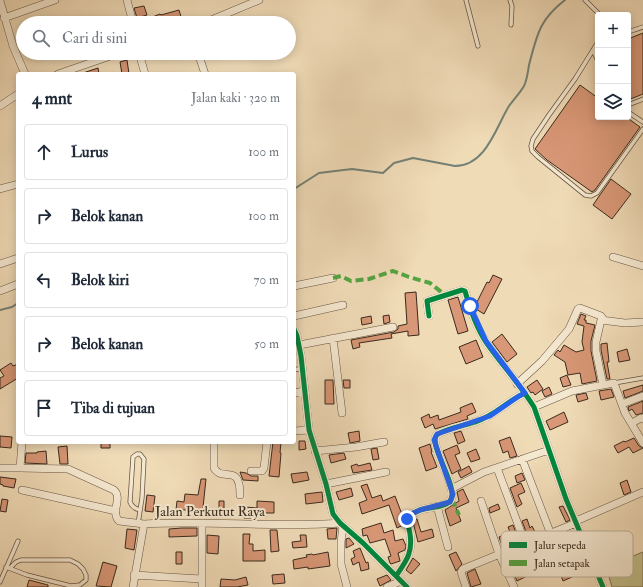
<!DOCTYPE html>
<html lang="id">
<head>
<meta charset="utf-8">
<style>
  body { margin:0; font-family:"IM FELL Double Pica",serif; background:#f6f6f7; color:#1f2937 }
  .controls { position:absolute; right:12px; top:12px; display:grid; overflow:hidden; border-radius:4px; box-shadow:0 2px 10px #0003 }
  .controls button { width:36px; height:36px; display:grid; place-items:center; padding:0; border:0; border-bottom:1px solid #e0e1e3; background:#fff; color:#1f2937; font:20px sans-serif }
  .stop { position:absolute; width:12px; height:12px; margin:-9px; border:3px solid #2563eb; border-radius:50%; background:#fff }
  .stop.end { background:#2563eb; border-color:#fff; box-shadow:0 1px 4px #0008 }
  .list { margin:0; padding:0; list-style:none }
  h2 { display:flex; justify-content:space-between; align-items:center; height:52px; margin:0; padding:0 16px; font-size:17px }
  h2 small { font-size:13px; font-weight:400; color:#747a83 }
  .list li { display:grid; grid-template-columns:26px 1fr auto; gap:12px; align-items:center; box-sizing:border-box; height:56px; margin:0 8px 8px; padding:0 8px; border:1px solid #e0e1e3; border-radius:4px }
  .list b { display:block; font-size:15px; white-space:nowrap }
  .list em { font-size:13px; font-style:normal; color:#747a83 }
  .icon { flex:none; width:22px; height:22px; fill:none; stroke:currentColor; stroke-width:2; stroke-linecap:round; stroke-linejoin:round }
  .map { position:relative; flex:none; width:643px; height:587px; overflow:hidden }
  .search { position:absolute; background:#fff; box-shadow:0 2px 10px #0003; left:16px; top:16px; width:280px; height:44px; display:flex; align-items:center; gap:10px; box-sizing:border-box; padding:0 14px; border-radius:22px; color:#747a83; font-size:15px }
  .panel { position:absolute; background:#fff; box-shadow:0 2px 10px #0003; left:16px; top:72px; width:280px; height:372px; border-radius:4px }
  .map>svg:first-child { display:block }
</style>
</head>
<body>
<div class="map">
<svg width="643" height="587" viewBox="0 0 643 587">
  <rect width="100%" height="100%" fill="#f0dbb7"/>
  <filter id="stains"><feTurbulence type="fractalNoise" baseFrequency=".005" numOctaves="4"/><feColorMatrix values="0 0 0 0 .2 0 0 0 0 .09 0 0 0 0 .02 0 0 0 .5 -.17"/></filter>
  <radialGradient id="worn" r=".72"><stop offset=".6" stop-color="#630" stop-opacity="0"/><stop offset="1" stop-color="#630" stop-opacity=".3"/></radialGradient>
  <path fill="#c1be89" stroke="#7e7453" d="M643,552V587H612L606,567Z"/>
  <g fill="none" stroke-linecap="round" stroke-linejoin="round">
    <path stroke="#748176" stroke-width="2" d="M294,189L319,173L352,169L383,173L394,163L413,158L455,166C486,166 496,127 509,106C514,99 520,93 524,86C527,80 528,71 529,65C537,35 539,20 565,0
      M0,310L12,307L18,303"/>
  </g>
  <path fill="#d89776" stroke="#3a2a1d" d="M144,6L147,15L137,18L134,8Z
    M179,10L183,23H152L150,18L160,14L161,15Z
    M643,33V94L628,100V39Z
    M127,60L129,74H122L120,62Z
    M98,68L99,74H83V73Z
    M580,85L598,98V117H626L640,127L595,190L592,192L547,160L535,149Z
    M611,179L631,194L612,219L593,205Z
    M493,275L502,279L484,314L476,309L475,306L487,282L489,283Z
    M416,292L419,335L408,336V331L391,334L392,338L359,343L360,347L353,349L351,340L394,332L398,329V326L407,324L405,293Z
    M458,297L468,331L458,334L448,300Z
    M581,314L586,316L584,320H586V323L595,325L591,341V351L597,381L582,384L580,373L568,375L565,362L554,355L558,350L560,352L564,345L576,352L584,350L582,342L584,326L577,324Z
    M389,315L390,322L384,324L383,316Z
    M371,316L372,323L362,325L361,318Z
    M502,334L517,354L507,362L492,342Z
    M476,340L483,357L466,364L459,347Z
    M607,343L609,362H607L610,379H607L601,350V344Z
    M627,349L630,360L619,362L617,352Z
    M11,363L13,366L18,364V378L0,389V378L4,376L0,370Z
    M567,375L571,385L563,387L560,378Z
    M325,380H333L334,404H325Z
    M343,380H350V388H344Z
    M537,380L543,389L535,395L533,392L531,393L527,387Z
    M643,385V391L625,398L623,391Z
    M549,387L552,394L545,397L542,391Z
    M611,389L614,397L601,400L599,391Z
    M586,393L588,399L578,402L576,395Z
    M643,401V413L636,415L632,409L629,411L628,407Z
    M472,403L476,412L467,416L468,419L435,429L433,424L425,428L421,418L429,414L430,418L438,415L439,420L461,412L460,408Z
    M564,412L568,422L550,430L546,421Z
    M359,431L360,441L350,443L348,433Z
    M461,431L465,441L458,444L454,433Z
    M0,436L12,437L11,448L0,447Z
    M510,437L517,456L510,458L508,451L503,453L499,441Z
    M634,438L639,446L643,448L633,453L629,447L618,453L614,446L624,441L625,442Z
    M299,441H305L306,449L299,450Z
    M101,442H110V448H101Z
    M273,442H281L280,453H281L279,477L269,476Z
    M430,444L432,452H431L437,467L426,471L419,448Z
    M457,445L460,453L455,455L461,469L452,474L443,451Z
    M67,446L68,464H60L58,447Z
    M377,448L379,459L373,460L371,449Z
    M476,449L480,459L471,462L467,453Z
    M46,451L47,464L25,463L26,453H37V452Z
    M344,453L346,459L331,463L329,455Z
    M370,463L372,470L353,473L351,466L357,464L358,466Z
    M469,466L472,472L461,478L458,472Z
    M240,472L246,473L251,476H258V481L243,480Z
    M307,472L309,480L293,483L291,474Z
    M522,473L525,480L517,483L515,476Z
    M0,477L16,479L14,488L3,486V485L0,484Z
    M201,479H206L202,517L193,516V510H176L177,501L184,502L185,494L198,495Z
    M627,480L631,492L624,495L620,483Z
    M521,483L525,492L518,495L522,504L517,507L510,488Z
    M367,484L372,498L381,495L383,501L395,496L403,517V525L397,528L389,505L362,514L359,503L367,500L361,486Z
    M351,488L353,496L339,500L336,492Z
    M463,489L469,502L456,508L461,521L450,526L445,510L459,501L457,492Z
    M322,492L323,502L306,504L305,494Z
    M147,495L155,496L153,512L145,511Z
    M2,499L8,500L6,512L0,511Z
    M219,501H224V516H219Z
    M257,501L274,502V513H266V517L251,516V518H244L245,507L257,508Z
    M498,504L500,509L490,513L489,508Z
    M563,506L570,520L566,522L559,507Z
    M417,519L421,532L432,529L434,537L418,542L413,522V520Z
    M527,519L530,528L532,526L536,534L528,537L522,521Z
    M381,523L384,533L393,530L395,541L403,539L406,546L405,550L398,553L400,561L391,564L390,563L388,557L391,556L385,539L370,543L367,535L363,536L362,529Z
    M513,525L519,541L514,543L512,537L501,543L499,537L510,532L508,527Z
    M182,528H197V536L169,537V529Z
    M337,528L336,539H328L327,529Z
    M127,529L137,530L134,550L125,548Z
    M270,530H277L279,551L271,552Z
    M568,532L574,545L579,543L582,551L577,553L585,571L563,581L559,570L575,563L562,534Z
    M243,534H250L249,544H253V551L265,550V561H243Z
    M207,535L219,536L218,554L207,553Z
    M300,535H306L307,547L293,548L292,542L301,541Z
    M349,538L354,544L346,548V539Z
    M360,548L366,563L368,562L369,569L361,571L359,562L353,565L351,559L355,557L353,551Z
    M176,552H182V564H176Z
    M328,552L330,566L308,569V567L294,569L293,560L307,557L306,555L312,554L313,555Z
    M456,552L462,564L456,571L449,555Z
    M413,558L420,564L411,574L406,570Z
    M103,562L117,566L111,587L96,586Z
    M522,567L527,576L517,581L513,572Z
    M475,569L481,584L471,587L467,573Z
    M284,574L285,583L273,584L272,575Z
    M387,575L391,580L380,586L377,579Z
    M246,577L248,585L237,587H220L221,579L235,580Z
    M29,580L48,585V587H27Z"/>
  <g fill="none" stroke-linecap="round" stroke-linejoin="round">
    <g stroke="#685644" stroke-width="5">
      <path id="service" d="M466,0L478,46
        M510,0L512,6L511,25
        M585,0L600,15
        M628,30L631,31L643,27
        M598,42L575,79L549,115L533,139L531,146L532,151L538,157L585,195L591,196L597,193L643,129
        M593,50L598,61
        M628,105L643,99
        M628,112L643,122
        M294,370L302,368
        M614,383L643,378
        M138,524L142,498L144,459L140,454H137L133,457L130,502C132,507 135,509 140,510
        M6,567L27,575L71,586L80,585L86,580V575L83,569L78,564L70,560H21L16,562L10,568
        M0,582L18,541"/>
    </g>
    <g stroke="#685644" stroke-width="8">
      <path id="minor" d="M127,0L133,23
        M0,1L13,46L25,74
        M4,18L55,0
        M204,23L259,0
        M139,53L145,74
        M198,53L205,74
        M58,74L119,53
        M0,106L18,94
        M0,189L18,184
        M613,257L643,266
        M0,264L18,258
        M294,286L333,278
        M0,291L18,284
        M294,316L343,305
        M429,316L427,301L462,290L465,291C470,309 476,327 486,342C501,364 520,384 534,407L566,499L603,587
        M294,329L297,336L301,356L309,430L326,484L333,514L340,523L363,543L407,587
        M333,338L342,413
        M294,346L393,327
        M517,384L542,361L569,329L578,309L580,308L601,316L603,319
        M603,385L614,383L625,413L643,443
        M294,393L304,391
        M622,404L643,396
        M534,407L572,391L603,385L596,351V342L601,320L625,323L643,322
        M632,423L641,418L643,419
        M294,431L309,430
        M22,442L20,468L68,469L114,490C123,498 110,512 119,521L144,524
        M214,442V468C223,483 240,462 240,495
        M315,451L356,447L384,442
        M522,459L550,532
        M0,468H20
        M497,468L525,543
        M251,471H262L264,468L267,442
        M326,484L386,472
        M451,489L484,472L549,450
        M22,490L116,511
        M481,501L499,554L514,587
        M437,506L448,547
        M576,521L643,492
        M343,526L341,542V564L347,587
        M134,575L201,579
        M396,576C406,561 413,553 410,534C409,527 406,521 409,515C413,513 416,512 420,510C429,507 442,508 449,502C462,492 429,447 436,436C440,430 467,425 475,422C495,416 507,401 525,393
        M133,587L144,524C209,520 275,528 340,523
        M202,587V523
        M387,587L401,581
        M466,587L461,572L463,569L576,523"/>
    </g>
    <use href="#service" stroke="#f5e8d0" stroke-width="3.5"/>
    <use href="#minor" stroke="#f5e8d0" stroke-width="7"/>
    <path stroke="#54a441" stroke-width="4" stroke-dasharray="8 4" stroke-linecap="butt" d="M333,278L341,276L351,281L369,279L393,271L409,277L430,283L445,295
      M452,499L459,515"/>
    <g stroke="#f5e8d0" stroke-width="8">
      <path id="cycleway" d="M429,316L427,301L462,290L465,291C470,309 476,327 486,342C501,364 520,384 534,407L566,499L603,587
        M294,329L297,336L301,356L309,430L326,484L333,514L340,523L363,543L407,587
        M396,576C406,561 413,553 410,534C409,527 406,521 409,515C413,513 416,512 420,510C429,507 442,508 449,502C462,492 429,447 436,436C440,430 467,425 475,422C495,416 507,401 525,393"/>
    </g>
    <use href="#cycleway" stroke="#00873e" stroke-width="5"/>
  </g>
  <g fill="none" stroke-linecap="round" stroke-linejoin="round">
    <path stroke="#2563eb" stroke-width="5" d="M407,519L409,515L420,510L450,502L453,494L451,489L434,440L437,434L490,416L519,396L525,393L486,341L470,306"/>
  </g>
  <g text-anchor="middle" stroke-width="4" stroke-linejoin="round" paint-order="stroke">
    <g font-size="14" fill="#3a2a1d" stroke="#f5e8d0">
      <text x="210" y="516">Jalan Perkutut Raya</text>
    </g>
  </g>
  <rect x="501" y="531" width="132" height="46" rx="6" fill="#f5e8d0" stroke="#bdaf9a" stroke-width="1"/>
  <rect x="509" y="542" width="18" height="6" fill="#00873e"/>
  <rect x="509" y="560" width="18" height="6" fill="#54a441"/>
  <g font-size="11" fill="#3a2a1d">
    <text x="534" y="549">Jalur sepeda</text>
    <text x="534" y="567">Jalan setapak</text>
  </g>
  <rect width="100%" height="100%" filter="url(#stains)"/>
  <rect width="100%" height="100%" fill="url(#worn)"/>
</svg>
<div class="controls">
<button>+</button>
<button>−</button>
<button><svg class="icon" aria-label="layers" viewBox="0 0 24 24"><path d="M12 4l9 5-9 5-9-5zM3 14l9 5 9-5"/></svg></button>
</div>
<div class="stop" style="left:470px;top:306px"></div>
<div class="stop end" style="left:407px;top:519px"></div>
<div class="search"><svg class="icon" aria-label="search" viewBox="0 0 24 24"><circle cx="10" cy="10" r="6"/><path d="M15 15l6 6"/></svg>Cari di sini</div>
<section class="panel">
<h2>4 mnt<small>Jalan kaki · 320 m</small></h2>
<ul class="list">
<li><svg class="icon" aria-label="ahead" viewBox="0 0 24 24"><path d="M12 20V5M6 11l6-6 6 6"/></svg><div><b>Lurus</b></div><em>100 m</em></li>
<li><svg class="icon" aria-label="right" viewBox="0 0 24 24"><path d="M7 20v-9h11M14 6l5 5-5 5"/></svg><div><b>Belok kanan</b></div><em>100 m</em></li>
<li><svg class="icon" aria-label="left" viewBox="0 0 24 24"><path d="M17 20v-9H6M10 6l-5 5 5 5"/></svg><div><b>Belok kiri</b></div><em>70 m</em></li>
<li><svg class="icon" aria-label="right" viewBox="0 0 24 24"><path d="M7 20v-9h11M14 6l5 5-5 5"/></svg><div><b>Belok kanan</b></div><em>50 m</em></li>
<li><svg class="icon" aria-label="arrive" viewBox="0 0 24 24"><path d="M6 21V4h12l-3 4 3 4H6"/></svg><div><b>Tiba di tujuan</b></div></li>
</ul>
</section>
</div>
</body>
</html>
